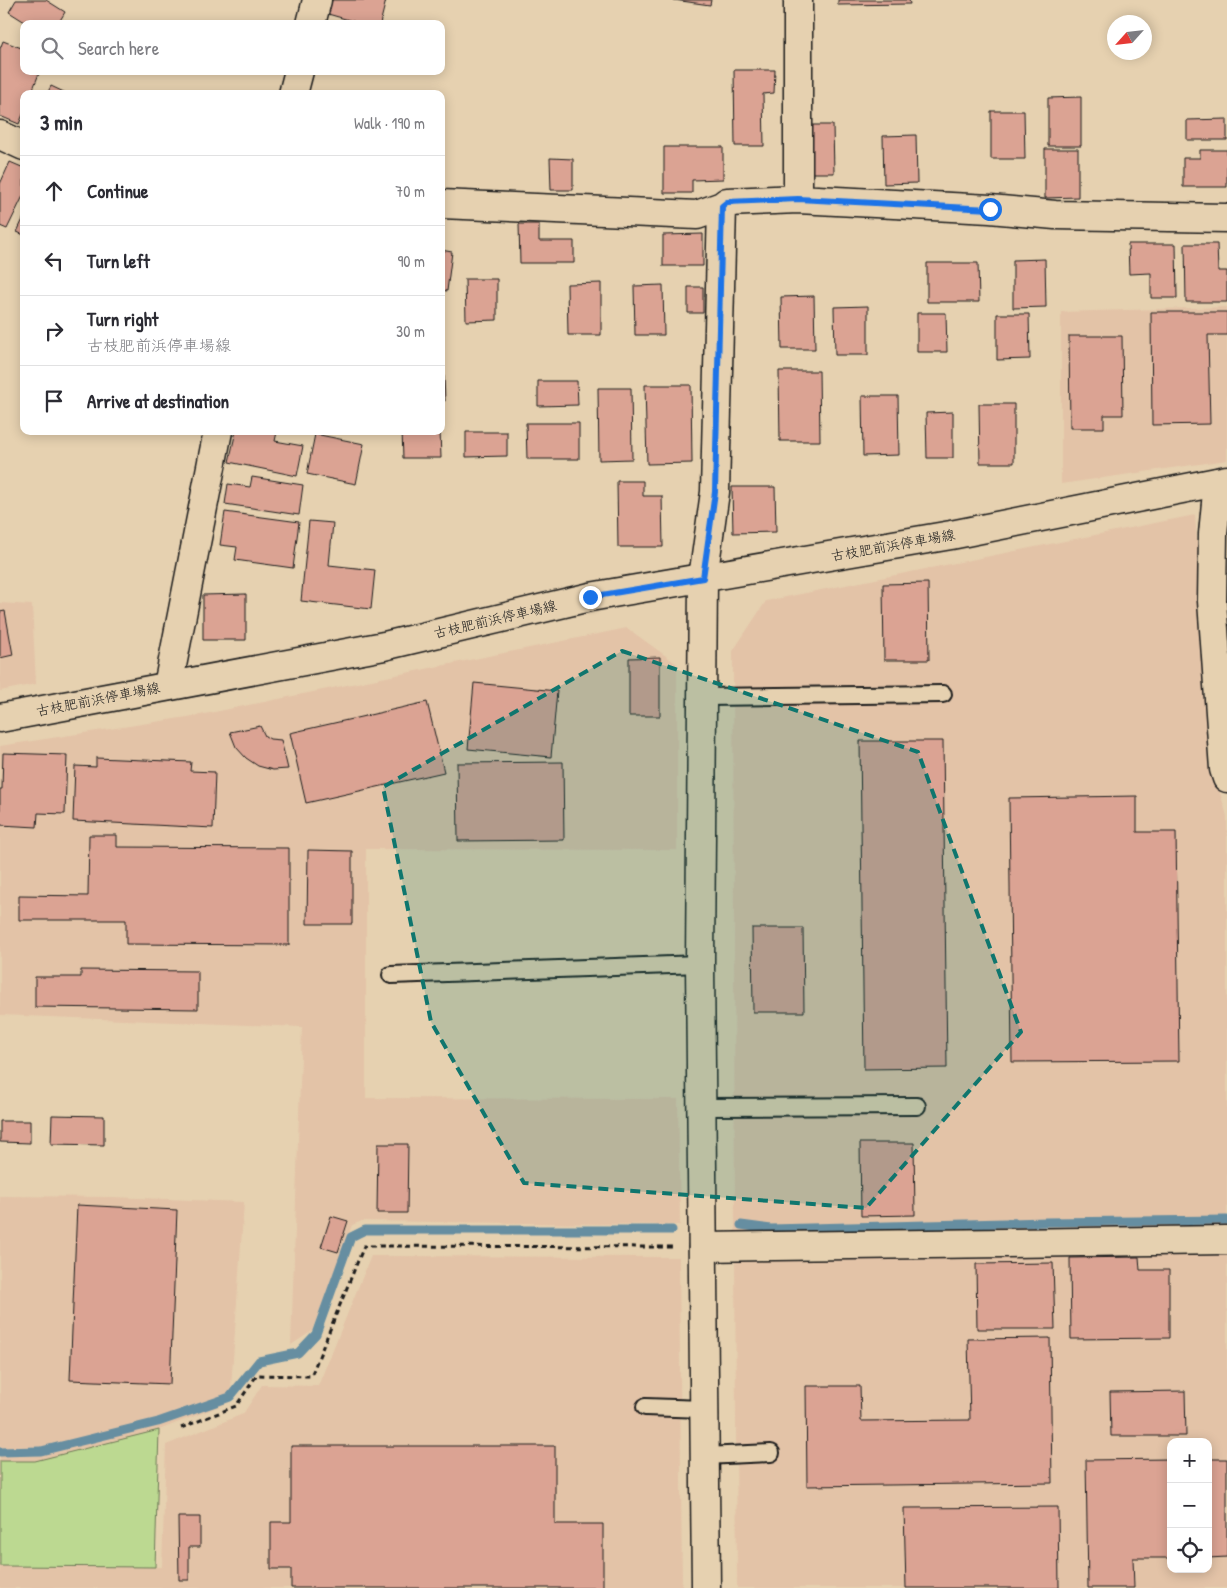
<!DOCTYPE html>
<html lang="en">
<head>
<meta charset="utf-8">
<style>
  body { margin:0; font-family:"Patrick Hand","Klee One",sans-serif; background:#f2f2f3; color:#2b2b33 }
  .controls { position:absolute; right:15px; bottom:15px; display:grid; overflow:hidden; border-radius:10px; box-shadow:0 2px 12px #0003 }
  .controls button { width:45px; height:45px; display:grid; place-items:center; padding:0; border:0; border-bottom:1px solid #e1e1e2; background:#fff; color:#2b2b33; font:25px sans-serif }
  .compass { position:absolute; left:1107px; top:15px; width:45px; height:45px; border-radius:50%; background:#fff; box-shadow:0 2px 12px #0003; rotate:243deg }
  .stop { position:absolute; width:15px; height:15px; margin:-11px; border:4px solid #1a73e8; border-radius:50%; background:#fff }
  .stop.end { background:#1a73e8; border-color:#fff; box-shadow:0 1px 5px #0008 }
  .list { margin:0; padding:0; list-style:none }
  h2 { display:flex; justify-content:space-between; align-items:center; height:65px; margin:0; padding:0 20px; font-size:21px }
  h2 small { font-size:16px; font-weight:400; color:#7c7c81 }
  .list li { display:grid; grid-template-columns:32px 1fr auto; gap:15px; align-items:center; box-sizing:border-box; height:70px; padding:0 20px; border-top:1px solid #e1e1e2 }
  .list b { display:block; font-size:19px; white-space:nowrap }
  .list p { margin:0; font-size:16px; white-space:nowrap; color:#7c7c81 }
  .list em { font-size:16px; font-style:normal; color:#7c7c81 }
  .icon { flex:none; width:28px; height:28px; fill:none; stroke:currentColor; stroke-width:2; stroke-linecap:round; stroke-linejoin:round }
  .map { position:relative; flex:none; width:1227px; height:1588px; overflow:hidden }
  .search { position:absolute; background:#fff; box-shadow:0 2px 12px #0003; left:20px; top:20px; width:425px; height:55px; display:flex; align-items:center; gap:12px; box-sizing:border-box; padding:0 18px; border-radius:10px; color:#7c7c81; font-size:19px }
  .panel { position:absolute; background:#fff; box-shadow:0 2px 12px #0003; left:20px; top:90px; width:425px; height:345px; border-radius:10px }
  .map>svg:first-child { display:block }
</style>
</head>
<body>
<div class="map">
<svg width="1227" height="1588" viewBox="0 0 1227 1588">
  <rect width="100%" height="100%" fill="#e6d1b0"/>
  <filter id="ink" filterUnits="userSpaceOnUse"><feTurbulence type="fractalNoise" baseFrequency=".02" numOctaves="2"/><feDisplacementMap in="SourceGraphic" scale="10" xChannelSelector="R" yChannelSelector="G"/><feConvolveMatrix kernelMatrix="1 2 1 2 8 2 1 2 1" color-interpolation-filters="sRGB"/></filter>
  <g filter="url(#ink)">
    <path fill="#e3c3a7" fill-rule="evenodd" d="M1227,307V460L1061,484V312Z
      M1195,515L1213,769L1227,816V1234L735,1237L733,651L766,601Z
      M0,603L32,605L36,684L0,691Z
      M627,628L677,664V850L366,849V1098L678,1099L680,1225L362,1221L352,1225L312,1331L291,1345L302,1027L0,1015V746L200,715Z
      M0,1196L112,1197L244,1202L230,1402L159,1430L35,1461H0Z
      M1227,1248V1588H737L735,1254ZM1171,1442H1208V1569H1171Z
      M371,1256L679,1257L682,1588H0V1566L162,1567L166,1445L243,1414L262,1385L318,1386Z"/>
    <path fill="#bcd991" stroke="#6c7a56" d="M159,1430L155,1567L0,1566V1461H35Z"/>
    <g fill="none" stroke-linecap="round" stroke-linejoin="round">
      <path stroke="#668ea1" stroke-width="9" d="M741,1225L771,1229L1047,1222L1227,1220
        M0,1452L41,1451L158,1422L230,1397L259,1361L298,1353L316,1334L351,1237L365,1230H672"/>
    </g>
    <path fill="#dba393" stroke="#1c1c1c" d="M16,0H46L65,12L58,24H28L9,12Z
      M332,0H386L380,24H363L328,14Z
      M674,0H711L710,5Z
      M838,0H909L910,4L838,5Z
      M3,41L24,49V71H40L31,94H24V112L19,124L0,116V49Z
      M734,70H775L774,93L763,94L764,146H735Z
      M51,86L68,94H47Z
      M1081,97V146H1048V98Z
      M991,111H1024L1025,159H991Z
      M1227,119V140H1187V120Z
      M800,125H833L834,173H801Z
      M916,135L917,183L884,184L883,136Z
      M664,147H723V179L692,180V193H664Z
      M1045,149H1078V197L1045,198Z
      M1200,150H1227V187H1183V158H1200Z
      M550,158L573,159V190H551Z
      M10,162L24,168V194L7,229L0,226V184Z
      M24,217V235L17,232Z
      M519,224H539V241H574V263H520Z
      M703,234V266H663V235Z
      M1128,244H1176L1177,298H1151V273L1129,274Z
      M1185,244H1217L1218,271H1227V302H1186Z
      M441,250L452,252L447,291L441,290Z
      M1045,259L1046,307L1013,308V260Z
      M927,263H978L979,302H927Z
      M465,279H497V320L466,321Z
      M601,283V335H568L567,284Z
      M663,285L664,335H635L634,286Z
      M688,287H703V313H688Z
      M814,296L815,349H782L781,297Z
      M868,306V355H835L834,307Z
      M1151,312H1227V335H1208L1210,424L1152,425Z
      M917,313H946L947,352H917Z
      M997,314H1029L1030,359L997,360Z
      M1069,336H1122L1123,415H1104V428H1070Z
      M779,371H819L820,441H780Z
      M441,376H444L445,401H441Z
      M538,381H577L578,405L538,406Z
      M645,385H691L692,463L647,464Z
      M598,388H631L632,459L599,460Z
      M862,396H898L899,455L863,456Z
      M979,404H1014V463H980Z
      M953,412V458H927L926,413Z
      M526,423H579V459H527Z
      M236,431L277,432L275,441L303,446L297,476L229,462Z
      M402,431H440L441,458H403Z
      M466,432H507V456L466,457Z
      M315,434L364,444L356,484L307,474Z
      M252,477L303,485L299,515L225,504L228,484L250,487Z
      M617,481H643V496H662L663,547H618Z
      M732,487H775L776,532L733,533Z
      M225,512L299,522L293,568L235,560L237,547L220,545Z
      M309,521L333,523L329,565L375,570L371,609L301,601Z
      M928,583L929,660H884L883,584Z
      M246,594V640H203V595Z
      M5,611L13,655L0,658V612Z
      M660,657V716H629V658Z
      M474,683L557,691L551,757L468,749Z
      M427,702L444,772L306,803L290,733Z
      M260,726L265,736L270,739L281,740L288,769L273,770L258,766L246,758L236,747L230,732Z
      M860,741H943L947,1068L864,1069Z
      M3,753L67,755L65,814L38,813L37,827L0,825V789H2Z
      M96,758L191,762L190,771L215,772L213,828L73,821L75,766L96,767Z
      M563,762L564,840L458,841L457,763Z
      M1137,796V832H1176L1179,1061L1012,1062L1009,798Z
      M89,835H117V847L289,848V945L126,944V920H19V895L88,896Z
      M308,850L352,851V924H307Z
      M752,928H803L804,1012H753Z
      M81,970L198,971V1009L35,1007V977H81Z
      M52,1115L104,1116V1145L51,1144Z
      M0,1121H30V1143L0,1142Z
      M860,1143H914L915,1215L861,1216Z
      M378,1144H408L407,1213H377Z
      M77,1205L177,1210L170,1384L70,1380Z
      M331,1216L348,1221L338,1252L321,1247Z
      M1139,1257L1140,1270H1169V1338L1071,1339L1070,1258Z
      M1053,1263L1055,1329H977L976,1264Z
      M1050,1338L1052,1483L807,1486L806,1386H860L861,1421L970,1420L968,1339Z
      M1185,1391L1186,1436H1111L1110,1392Z
      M291,1446H555V1524H603V1588H291V1569H271V1522H291Z
      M1171,1459V1558H1133L1134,1588H1088L1086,1460Z
      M1208,1459H1227V1557L1208,1558Z
      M1058,1507L1059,1588H906L904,1508Z
      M178,1517H200V1547H189V1580H179Z"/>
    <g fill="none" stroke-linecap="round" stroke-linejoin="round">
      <g stroke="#1c1c1c" stroke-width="20">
        <path id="lane" d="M702,697L943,694
          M391,975L700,964
          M702,1107L917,1106
          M645,1407L704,1409
          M705,1456L771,1453"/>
      </g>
      <g stroke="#1c1c1c" stroke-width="31">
        <path id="street" d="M311,24L317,0
          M293,94L299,71
          M0,135L24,146
          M798,199V0
          M441,204L697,215L722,206L727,202L798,199L990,209L1055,215L1227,218
          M1218,482L1213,534L1212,601L1224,769L1227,778
          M703,578L715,492L722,206
          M168,686L218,431
          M703,1247L1227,1240"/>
      </g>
      <g stroke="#1c1c1c" stroke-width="31">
        <path id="secondary" d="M703,578L700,964L706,1588
          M0,718L384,646L590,597L951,535L1227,480"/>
      </g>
      <path stroke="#1c1c1c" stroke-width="3" stroke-dasharray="5 4" stroke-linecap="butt" d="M181,1428L236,1406L257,1375L311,1376L364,1246L674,1247"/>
      <use href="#lane" stroke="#e6d1b0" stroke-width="16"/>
      <use href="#street" stroke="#e6d1b0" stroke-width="28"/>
      <use href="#secondary" stroke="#e6d1b0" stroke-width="28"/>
    </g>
  </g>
  <g fill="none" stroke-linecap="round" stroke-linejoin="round" filter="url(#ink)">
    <path stroke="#1a73e8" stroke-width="6" d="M590,597L703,578L715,492L722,206L727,202L798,199L990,209"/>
  </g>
  <path fill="#0f766e" fill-opacity="0.2" stroke="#0f766e" stroke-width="4" stroke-dasharray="10 6" stroke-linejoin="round" d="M622,651L918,752L1021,1032L866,1208L524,1183L431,1022L383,787Z"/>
  <g text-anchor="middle" stroke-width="4" stroke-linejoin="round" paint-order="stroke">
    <g font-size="14" fill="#1c1c1c" stroke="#e6d1b0">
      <text transform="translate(893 545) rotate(-10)" y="5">古枝肥前浜停車場線</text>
      <text transform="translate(495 619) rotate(-13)" y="5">古枝肥前浜停車場線</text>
      <text transform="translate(98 699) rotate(-11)" y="5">古枝肥前浜停車場線</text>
    </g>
  </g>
</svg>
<div class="controls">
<button>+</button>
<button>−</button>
<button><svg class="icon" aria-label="locate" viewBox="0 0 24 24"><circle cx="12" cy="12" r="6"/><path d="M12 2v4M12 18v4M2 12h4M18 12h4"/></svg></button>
</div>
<svg class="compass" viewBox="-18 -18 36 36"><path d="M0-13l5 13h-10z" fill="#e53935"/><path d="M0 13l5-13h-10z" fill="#7c7c81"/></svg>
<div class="stop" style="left:990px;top:209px"></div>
<div class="stop end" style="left:590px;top:597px"></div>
<div class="search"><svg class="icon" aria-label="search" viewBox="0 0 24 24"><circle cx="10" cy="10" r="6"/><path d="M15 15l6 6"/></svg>Search here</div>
<section class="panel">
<h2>3 min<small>Walk · 190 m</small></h2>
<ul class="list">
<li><svg class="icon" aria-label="ahead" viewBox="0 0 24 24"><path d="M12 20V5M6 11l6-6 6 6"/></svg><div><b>Continue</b></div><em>70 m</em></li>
<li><svg class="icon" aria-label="left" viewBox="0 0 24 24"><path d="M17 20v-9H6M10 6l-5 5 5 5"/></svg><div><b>Turn left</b></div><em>90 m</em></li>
<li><svg class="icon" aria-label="right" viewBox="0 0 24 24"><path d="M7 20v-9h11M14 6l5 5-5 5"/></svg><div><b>Turn right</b><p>古枝肥前浜停車場線</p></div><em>30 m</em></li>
<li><svg class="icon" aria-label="arrive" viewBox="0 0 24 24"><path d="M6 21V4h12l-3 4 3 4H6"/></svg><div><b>Arrive at destination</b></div></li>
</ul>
</section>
</div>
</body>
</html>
